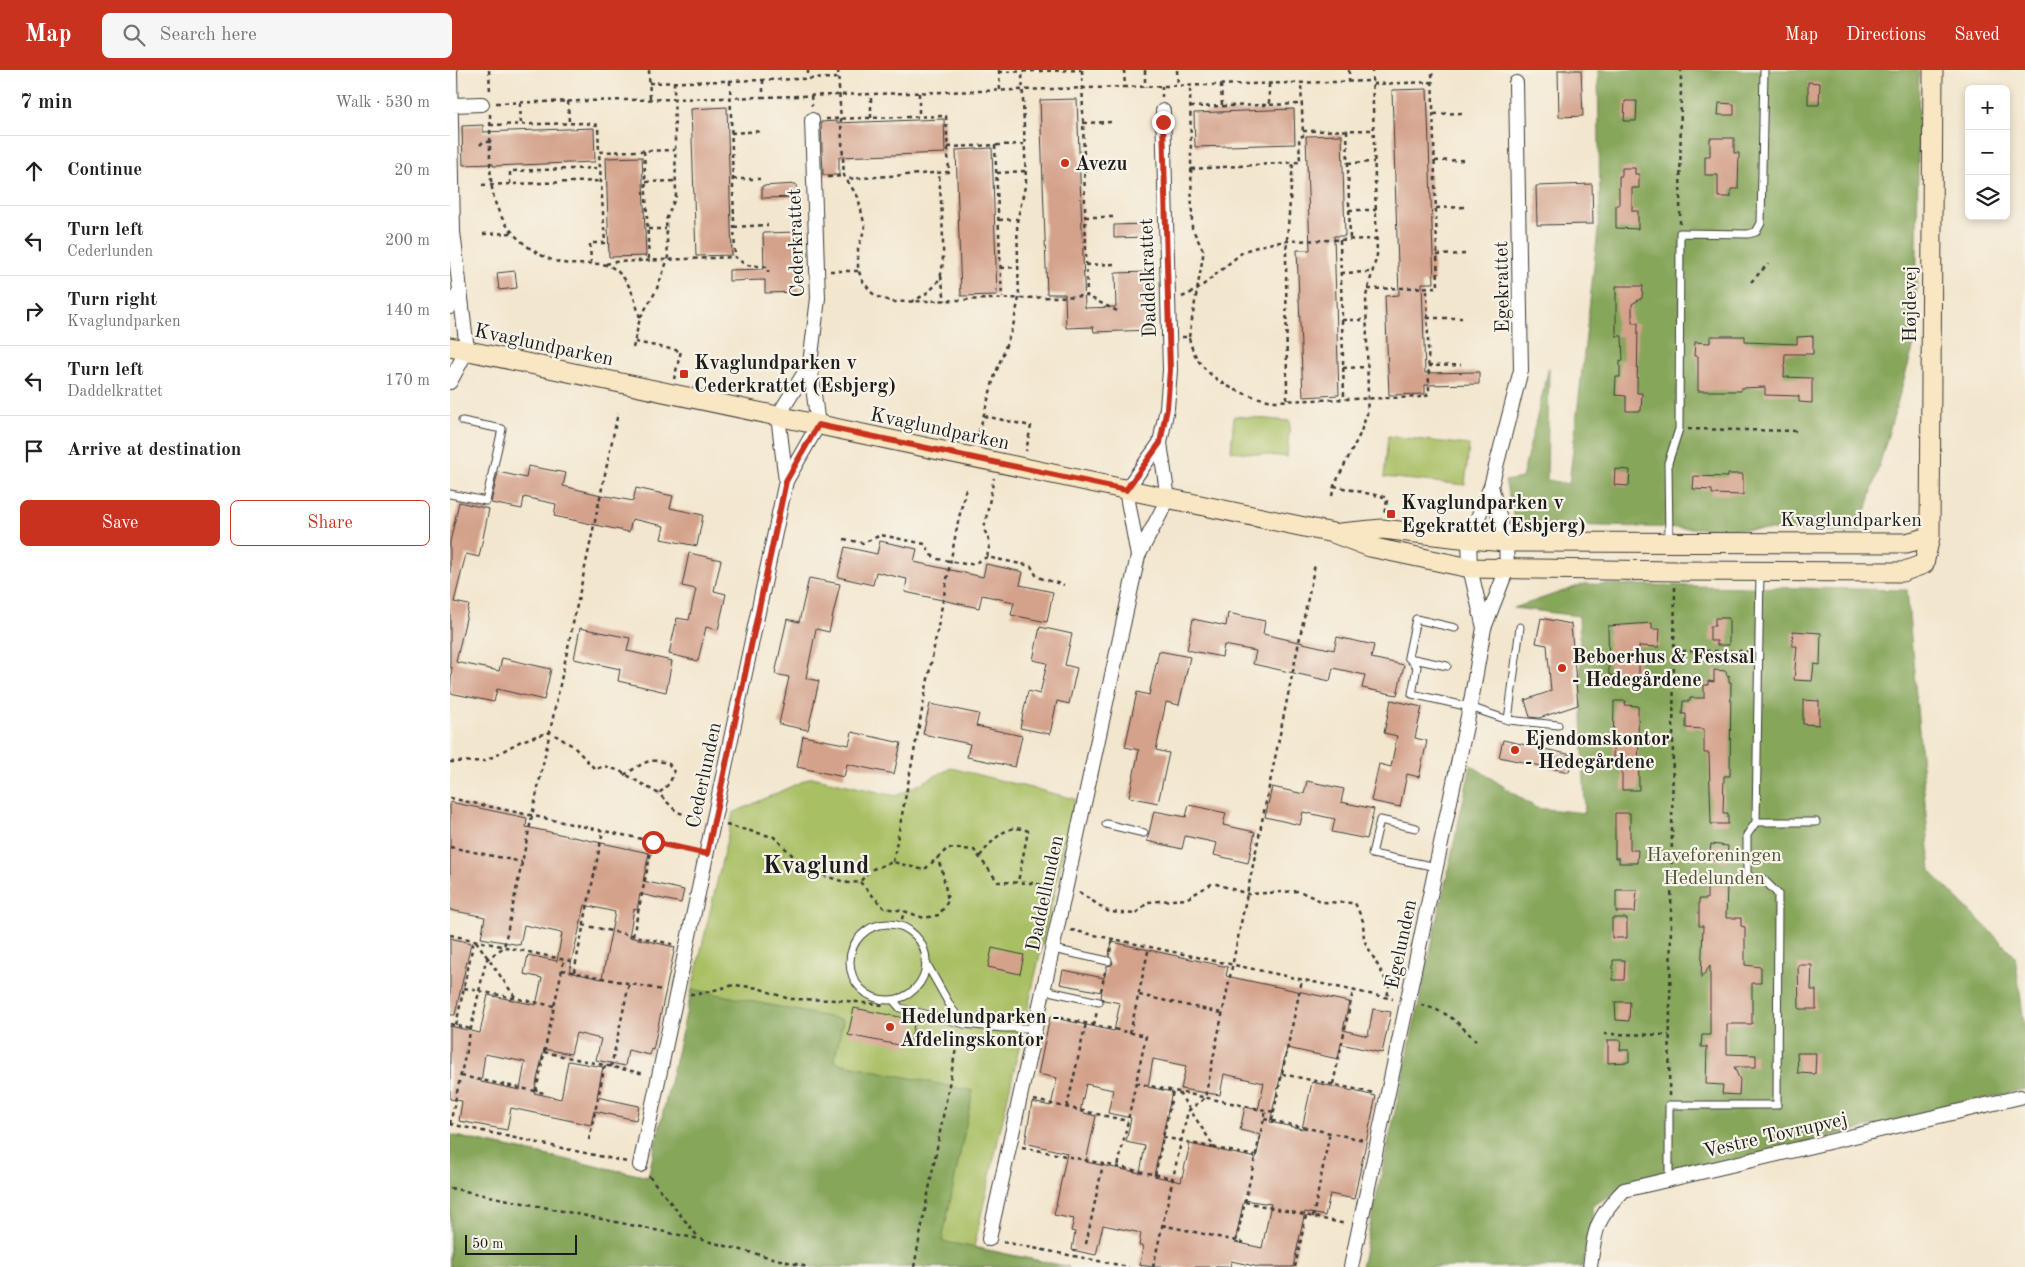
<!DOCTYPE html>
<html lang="en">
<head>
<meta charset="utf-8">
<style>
  body { margin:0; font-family:"Old Standard TT",serif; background:#f6f6f6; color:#202124 }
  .controls { position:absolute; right:15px; top:15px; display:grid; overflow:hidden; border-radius:8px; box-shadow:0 2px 8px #0003 }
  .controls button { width:45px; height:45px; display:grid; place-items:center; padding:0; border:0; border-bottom:1px solid #e0e0e0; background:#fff; color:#202124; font:25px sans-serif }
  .scale { position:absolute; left:15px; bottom:12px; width:112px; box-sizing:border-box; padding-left:5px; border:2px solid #1c1c1c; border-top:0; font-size:14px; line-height:18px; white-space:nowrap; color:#1c1c1c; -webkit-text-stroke:4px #f7f3e8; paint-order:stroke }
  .stop { position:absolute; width:15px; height:15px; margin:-11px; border:4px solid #c8321e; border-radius:50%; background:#fff }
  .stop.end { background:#c8321e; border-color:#fff; box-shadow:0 1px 5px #0008 }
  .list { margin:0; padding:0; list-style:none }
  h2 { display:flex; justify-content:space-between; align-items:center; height:65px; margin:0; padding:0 20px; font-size:21px }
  h2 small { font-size:16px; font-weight:400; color:#757577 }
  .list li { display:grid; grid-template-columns:32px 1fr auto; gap:15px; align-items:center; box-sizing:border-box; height:70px; padding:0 20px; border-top:1px solid #e0e0e0 }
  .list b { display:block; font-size:19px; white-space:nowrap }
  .list p { margin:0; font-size:16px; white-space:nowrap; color:#757577 }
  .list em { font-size:16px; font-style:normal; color:#757577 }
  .actions { display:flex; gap:10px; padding:15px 20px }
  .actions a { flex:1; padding:11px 0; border:1px solid #c8321e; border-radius:8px; text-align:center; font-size:18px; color:#c8321e }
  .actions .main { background:#c8321e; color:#fff }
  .icon { flex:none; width:28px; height:28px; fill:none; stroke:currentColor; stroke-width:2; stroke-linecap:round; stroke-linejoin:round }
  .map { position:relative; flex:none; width:1575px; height:1197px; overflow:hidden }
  header { display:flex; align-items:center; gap:30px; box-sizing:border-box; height:70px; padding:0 25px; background:#c8321e; color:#fff }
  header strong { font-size:24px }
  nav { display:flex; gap:28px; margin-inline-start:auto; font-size:18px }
  .search { width:350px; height:45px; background:#f6f6f6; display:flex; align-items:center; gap:12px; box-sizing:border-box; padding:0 18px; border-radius:8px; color:#757577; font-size:19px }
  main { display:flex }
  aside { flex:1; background:#fff }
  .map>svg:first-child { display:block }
</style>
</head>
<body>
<header>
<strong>Map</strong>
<div class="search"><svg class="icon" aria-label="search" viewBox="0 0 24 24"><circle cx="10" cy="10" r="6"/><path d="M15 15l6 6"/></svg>Search here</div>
<nav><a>Map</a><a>Directions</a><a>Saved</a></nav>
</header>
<main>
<aside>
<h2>7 min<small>Walk · 530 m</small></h2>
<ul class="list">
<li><svg class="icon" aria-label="ahead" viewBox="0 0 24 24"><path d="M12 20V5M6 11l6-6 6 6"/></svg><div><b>Continue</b></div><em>20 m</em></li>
<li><svg class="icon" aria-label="left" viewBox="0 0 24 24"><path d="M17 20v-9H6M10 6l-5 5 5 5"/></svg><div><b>Turn left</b><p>Cederlunden</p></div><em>200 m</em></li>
<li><svg class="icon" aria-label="right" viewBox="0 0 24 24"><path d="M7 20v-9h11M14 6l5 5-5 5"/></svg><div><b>Turn right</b><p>Kvaglundparken</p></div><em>140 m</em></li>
<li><svg class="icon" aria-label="left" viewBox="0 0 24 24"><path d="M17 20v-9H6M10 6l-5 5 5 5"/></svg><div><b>Turn left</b><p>Daddelkrattet</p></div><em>170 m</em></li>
<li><svg class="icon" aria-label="arrive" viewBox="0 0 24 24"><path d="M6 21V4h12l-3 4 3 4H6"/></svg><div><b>Arrive at destination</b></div></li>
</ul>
<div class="actions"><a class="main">Save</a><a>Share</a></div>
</aside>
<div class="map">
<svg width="1575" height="1197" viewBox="0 0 1575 1197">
  <rect width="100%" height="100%" fill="#f7f3e8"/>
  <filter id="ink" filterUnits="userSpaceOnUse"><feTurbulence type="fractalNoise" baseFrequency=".02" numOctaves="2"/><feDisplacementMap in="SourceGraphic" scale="10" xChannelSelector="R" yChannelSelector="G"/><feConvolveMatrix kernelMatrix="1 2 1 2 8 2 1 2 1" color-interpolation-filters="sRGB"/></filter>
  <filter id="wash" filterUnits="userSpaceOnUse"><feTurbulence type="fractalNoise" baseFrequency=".0096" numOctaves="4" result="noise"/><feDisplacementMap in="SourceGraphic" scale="20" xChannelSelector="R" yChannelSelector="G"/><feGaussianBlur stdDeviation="1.12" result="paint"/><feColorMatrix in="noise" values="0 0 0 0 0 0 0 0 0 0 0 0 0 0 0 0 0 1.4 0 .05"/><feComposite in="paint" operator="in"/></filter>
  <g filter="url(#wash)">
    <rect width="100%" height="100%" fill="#f3e6ce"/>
    <path fill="#a9bf64" stroke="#626e40" d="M784,346L840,351L837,387L781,381Z
      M938,366L1019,375L1015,415L934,407Z
      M501,698L625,729L524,1177L619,1197H0V1065L198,1107L283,743L362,707L446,726Z"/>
    <path fill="#86a65a" stroke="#51613b" d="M1148,0H1469L1466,268L1410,462L1066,454L1055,411L1072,408L1099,297L1097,410L1119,414L1150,143Z
      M1134,514L1457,520L1481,802L1565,886L1575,960V1019L1176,1116L1144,1135L1133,1197H911L1021,695L1086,738L1135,743L1129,546L1064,538Z
      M242,919L393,950L384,992L523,1021L492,1171L619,1197H0V1065L198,1107Z"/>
    <g id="blocks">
      <path fill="#d4a28b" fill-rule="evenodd" d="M1108,0H1131L1133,46L1109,47Z
        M1358,12L1370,13L1369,35H1358Z
        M977,19L984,213H972L975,303L1029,302V314L975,315V324L939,325L935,226L949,225L942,20Z
        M627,29L635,238L666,237L665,203L700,202L702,260L644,262L643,257L616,258L615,224H597L590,30Z
        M1175,31H1187L1186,51H1174Z
        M1269,33L1284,34V45H1268Z
        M277,37L282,185L246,186L241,39Z
        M844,39L845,74L745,77L744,43Z
        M494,49L495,83L389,87V105H373L371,52L387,51V53Z
        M33,55V62L144,58L145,92L43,96V94L13,95L12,56Z
        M892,65L895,166H884L889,325L853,327L847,180H860L856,66Z
        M1260,68H1284V83H1289L1288,119H1281V127H1268V105H1255V86H1260Z
        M542,78L547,225L511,226L506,80Z
        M192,87L196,186L159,187L156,88Z
        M1172,98H1185V104H1189V118H1182V141H1188V159L1166,158V135H1169V106H1172Z
        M346,114L347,127L312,128V116Z
        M1142,114L1143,154L1087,155L1086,116Z
        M699,154V167L664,168V155Z
        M348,162L350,222L315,223V210L279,211V200L314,199L313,163Z
        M65,201L67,218L49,220L47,203Z
        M1166,216H1193L1192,228L1182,234V253H1188L1187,323H1192L1191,341H1176V326L1165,325L1166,307H1170V290L1173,291L1172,266H1166Z
        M1260,266H1295V272L1347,274V267L1363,266V284H1335L1334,307L1362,308V333L1349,332V326L1315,325V317L1291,318V321H1248V286H1244L1245,272L1260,273Z
        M78,396L116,403L113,416L151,425L183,431L186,418L223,426L220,438L253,445L247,476L211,469L214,456L182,449L179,462L104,446L106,434L74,427L72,439L41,433L48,402L76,408Z
        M1165,399L1180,400L1179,416L1164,415Z
        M1278,404H1293V425L1262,424V420L1243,419L1244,406L1278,407Z
        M9,432L39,439L29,487L16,484L4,532L19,535L6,592L49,601L52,588L101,599L94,630L47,619L44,632L0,623L2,597H0V472Z
        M430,471L467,479L464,492L501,500L533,507L536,494L573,502L570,515L603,522L597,552L561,545L564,532L532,525L529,538L455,522L457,509L426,502L423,515L388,507L395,477L427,484Z
        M239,483L271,490L264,521L276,524L268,560L256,557L248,591L219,584L227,548L239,550L246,519L232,516Z
        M359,508L390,514L379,562L366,559L356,608L369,611L358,660L329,654L339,607L325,604L337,549L349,552Z
        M778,543L815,551L813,564L884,580L887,567L924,575L921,588L954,595L947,625L912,618L915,605L883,598L880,611L803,594L806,581L774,575L772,587L737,580L743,549L776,556Z
        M1091,548L1121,554L1128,635L1089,648L1080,647L1075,630L1101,621L1097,575L1086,573Z
        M1265,548H1279V575H1267V571H1260V556H1265Z
        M1202,553V559H1210L1209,577L1189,576V612H1170V606L1159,605L1158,556Z
        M590,557L622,564L615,595L627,598L619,634L607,631L600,664L570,658L578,621L590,624L597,593L583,590Z
        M130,558L180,568L177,581L222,591L216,622L168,611L170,599L124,589Z
        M1343,561L1371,563L1370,595L1364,594L1362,611L1344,610L1347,576H1342Z
        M709,581L740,587L729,635L716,632L706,680L719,683L708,733L679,727L689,680L675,677L687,622L699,625Z
        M1264,600L1276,601L1277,606L1279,605V612H1281L1280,706H1274L1273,743H1278V754H1261L1259,683H1254V659L1236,658V644H1232L1233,631H1240V628H1254V615H1258V611L1264,612Z
        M941,630L972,637L965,668L977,671L969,707L957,704L950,737L921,731L929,694L941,697L947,666L934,663Z
        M1353,630L1369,631V655L1353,654Z
        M1164,631H1176L1175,635L1188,636L1189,720H1172V688H1163Z
        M480,634L529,644L526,656L572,666L565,697L517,687L520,674L473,664Z
        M402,662L451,673L444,704L397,694L394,707L347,697L353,666L399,675Z
        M1053,670L1122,685L1119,702L1049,687Z
        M857,711L894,719L891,732L924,739L917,769L882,762L885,749L853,742L850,755L815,747L822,717L854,724Z
        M0,732L77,748L76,757L199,783L193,811L234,820L231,833L190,824L187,840L184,839L179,867L225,877L203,980L201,979L200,985L178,980L175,996L146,990L151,969L126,963L121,984L94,979L84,1023L111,1029L118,991L153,997L147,1027L189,1036L186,1050L144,1041L141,1055L61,1038L57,1060L9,1051L12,1031L0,1029V956L30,963L38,925L86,935L92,908L74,904L78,885L107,891L112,863L74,855L70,875L31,868L35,847L0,840ZM135,835L165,842L152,909L119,902ZM35,984L75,992L70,1020L31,1012Z
        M739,735L776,743L773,755L805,762L798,793L764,785L767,773L735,766L732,779L697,771L704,741L736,747Z
        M1165,743H1180V780H1188L1187,793H1169V788H1165Z
        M1261,774L1278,776L1277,791L1259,790Z
        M1257,815L1277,816L1276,848H1291V856L1295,857V895L1311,897V913H1302V954H1277V984L1306,985V997H1284L1290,1010L1289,1025L1272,1024L1273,1015L1256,1014L1257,977H1251L1252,965H1260V896L1251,908L1253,856H1249V829H1257Z
        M1166,820H1187L1185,842H1166Z
        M1162,848H1177V868H1162Z
        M0,868L21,873L5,945H0Z
        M662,872L778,897L776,906L899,932L893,960L918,966L923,939L941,942L932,983L891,974L888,989L837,978L820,1052L852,1059L862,1012L926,1026L904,1129L880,1124L875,1146L855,1142L843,1197H809L781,1191L780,1197H702L690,1195L693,1176H689L691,1163L653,1155L646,1185L622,1180L625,1162L621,1161L624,1149L604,1145L617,1083L575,1073L582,1032L601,1036L607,1008L588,1004L600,947L664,961L670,933L654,930L651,927L652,922L610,914L613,900L654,908L657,896L662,895L663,892L659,886ZM703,989L736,996L731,1019L770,1025L774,1004L814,1013L808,1040L795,1037L790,1060L811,1065L806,1088L740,1074L731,1112L704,1106L722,1022L698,1017ZM636,1014L663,1020L658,1043L681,1048L676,1072L695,1076L690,1103L636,1092L646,1046L630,1042ZM794,1130L821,1134L812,1178L785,1172Z
        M542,878L574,885L570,904L538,897Z
        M1163,890H1175L1174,910H1163Z
        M1348,895H1362L1361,920H1366V939H1349Z
        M1165,932H1180L1179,951L1166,950Z
        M404,938L465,950L459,977L398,965Z
        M1158,970H1171L1170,980H1179V992L1158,993Z
        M1347,983H1366L1365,1004L1348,1003Z"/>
    </g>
  </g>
  <g filter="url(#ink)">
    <use href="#blocks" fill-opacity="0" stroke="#3c3a37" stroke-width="1"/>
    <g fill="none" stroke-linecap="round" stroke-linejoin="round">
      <g stroke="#3c3a37" stroke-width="9">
        <path id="lane" d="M0,424L36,431L52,359L12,351
          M1219,471L1218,393L1229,359L1230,163L1298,164L1306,162L1311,153L1314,0
          M1005,558L966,549L958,587L967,597L962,624L1020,637L1058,650L1108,655
          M959,588L997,596
          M1058,650L1070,557
          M1306,752H1366
          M656,754L694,763
          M966,758L930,750L922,784L987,797
          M400 892a38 38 0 1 1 76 0a38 38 0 1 1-76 0Z
          M603,879L658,891
          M475,891L502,939L514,954
          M594,920L649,932
          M443,930L450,938L515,954L553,958H585
          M1219,1110V1035H1327L1328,824L1312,808L1297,807V765L1306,752L1310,501"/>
      </g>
      <g stroke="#3c3a37" stroke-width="16">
        <path id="street" d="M0,0L3,162L10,220
          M2,35L32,34
          M0,237L10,220L17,280L0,312
          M360,294L328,346L336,411L368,355L360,294L368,228L362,50
          M710,373L717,338L720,300L713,41
          M710,373L718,429L688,486L676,420Z
          M1041,416L1071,300L1066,13
          M1041,416L1056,472L1057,499L1034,558L1020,498L1019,469Z
          M190,1095L336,411
          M539,1169L688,486
          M901,1197L1020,637L1034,558
          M1140,1197C1145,1158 1146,1149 1174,1120L1570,1027"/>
      </g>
      <g stroke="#3c3a37" stroke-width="21">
        <path id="secondary" d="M0,277L883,463L920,477L1020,498L1225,501L1452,502L1474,494L1480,467L1483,0
          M890,463L932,459L1019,469L1056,472L1456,473L1480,467"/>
      </g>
      <path stroke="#3c3a37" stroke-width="2.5" stroke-dasharray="4 4" stroke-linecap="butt" d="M39,0L40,23
        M199,0L200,29
        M358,0V8
        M388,0L394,106L408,127L415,157L408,179V199L412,210L422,223L428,227L443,232L637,226L667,241
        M549,0L550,20
        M632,0L637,226
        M674,0L675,17L923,11
        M695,0V17
        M727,0L728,16
        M899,0V11
        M549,2L631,0
        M313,10V27L675,17
        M280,11L285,187
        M199,13L388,8
        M819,14V35
        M923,14L983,12
        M771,15L772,36
        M712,16V27
        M469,23V47
        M361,26L362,36
        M118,31L119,53
        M46,33L313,27
        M70,33L71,55
        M740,37L851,34
        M40,44C41,71 37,109 46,135C57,165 88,191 120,194C137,196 154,189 167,201C182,214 185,231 190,248
        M984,44L1015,43
        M421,48V24
        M376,49L496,46L499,102L396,109
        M633,53L661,52
        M40,55L134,53L148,55L149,82L225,80
        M897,60L900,169
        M853,61L924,60
        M281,63L313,61
        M30,75L33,72H41
        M545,75L552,228
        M498,77L575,74
        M194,81L199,191
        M985,91L1016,90
        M898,93L924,92
        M741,99L850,92L849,67L853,66L851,13
        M634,100L661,99
        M547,103L575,101
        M378,107L394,106
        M283,109H310
        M196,112L226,111
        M60,114V101L150,98
        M32,115L151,111
        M986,138L1017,137
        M899,140H926
        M635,147H663
        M549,150L567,149
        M1230,154L1231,0
        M284,157L318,155
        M198,159H216
        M33,164L63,163
        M890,170L894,329
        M987,185L1018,184
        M141,194L140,173H155L149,82
        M156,194L164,192L285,187L296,195L318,197V202
        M636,195L664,194
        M551,198L568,197
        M380,201H409
        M891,203L922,202
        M491,206L495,231
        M1301,212L1318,194
        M918,219L988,217L982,0
        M732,227L747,220L794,181L817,174L837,171L926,169
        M461,232C473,226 484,220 490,207C497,192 490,123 489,103
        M977,248H1012
        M892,250H917
        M732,267H739C746,307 789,326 825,331L975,327L979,323L977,217
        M739,267L753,186V180L742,158L740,16
        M185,272L231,281L224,309
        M183,278L190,248L206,221L218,189L216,150L226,126L224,12
        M978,296L1011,295
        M893,298L918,297
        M837,330L836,183L843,92
        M534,346L581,356L576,381
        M1238,359L1348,361
        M529,362L544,308L563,256L569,228L567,152L576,112L572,2
        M884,416L934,427L937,431L934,444
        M882,426L884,416L910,364L917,344L918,326L916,226L927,185L922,0
        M394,469L413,473L431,465L475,474L481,485L488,489L515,494H523L537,487L581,496L587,507L614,515
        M537,487L540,473L534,459L544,408
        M1225,517L1224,581H1299
        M0,692L35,691L71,671L100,662L123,676L145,699L155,696L170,701L209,724L227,742L251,749
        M174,705C193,694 198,686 219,694L224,702C221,712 217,717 209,723
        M0,728L243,780
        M276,755L324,767L349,792L375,806L398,813L410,812L420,800L443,792L474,800L498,778L524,780L548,812L582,813L602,817
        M0,777L72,792
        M530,786C542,771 557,751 578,761L568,812
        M443,792L508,452L516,418
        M1221,807H1287
        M410,812L434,838L454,841L474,848L489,845L498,831L492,800L487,788
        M629,822L659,842L685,844L698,832L736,829L763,813L798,824L849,821L873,832L905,833L913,851L914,870L939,916L937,928
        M133,855L222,874
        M450,857L454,841
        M621,860L943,929
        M0,865L125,892
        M183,866L203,772
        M26,871L65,927
        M660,882L663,869
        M112,900L212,920
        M124,902L153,761
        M14,918L104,936
        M651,921L655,902
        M240,924H249L284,915L308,918L339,929L388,930L433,935
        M689,925L772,943
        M971,935C999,942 1006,951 1026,971
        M602,946L696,966L668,1097
        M0,954L21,959
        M6,955L24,870
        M644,955L647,941
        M680,963L699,877
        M1154,964L1219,965
        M94,982L195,1004
        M161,997L179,914
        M832,1004L924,1023
        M11,1006L95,1023
        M686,1013L824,1042
        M883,1014L903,921
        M86,1021L114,890
        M729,1023L765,1078L805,1086
        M1219,1026L1224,581
        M584,1030L678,1051
        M617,1037L636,953
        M814,1049L914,1070
        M822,1050L852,910
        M0,1054L36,890L54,877L168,343
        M0,1054L177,1092
        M713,1067L765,1078
        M139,1070L155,995
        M572,1077L722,1108
        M705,1105L723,1021
        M199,1106L249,1168
        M0,1118L249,1169L357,1197
        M795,1132L896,1154
        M863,1147L880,1062
        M712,1155L796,1173
        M786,1171L816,1040
        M553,1172L679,1197
        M636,1174L653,1094
        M464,1197L509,963
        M703,1197L738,1041L755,1028L865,494
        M845,1197L856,1146"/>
      <use href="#lane" stroke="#fff" stroke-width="7"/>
      <use href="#street" stroke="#fff" stroke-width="14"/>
      <use href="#secondary" stroke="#f9e7c3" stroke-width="19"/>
    </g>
  </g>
  <g fill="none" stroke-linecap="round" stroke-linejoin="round" filter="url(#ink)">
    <path stroke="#c8321e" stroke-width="6" d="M203,772L257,784L336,411L368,355L676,420L710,373L717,338L720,300L713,52"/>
  </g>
  <g fill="#c8321e" stroke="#f7f3e8" stroke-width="2">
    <circle cx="615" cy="93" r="5"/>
    <rect x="229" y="299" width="10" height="10" rx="2.5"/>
    <rect x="936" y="439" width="10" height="10" rx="2.5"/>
    <circle cx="1112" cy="598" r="5"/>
    <circle cx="1065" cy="680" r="5"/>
    <circle cx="440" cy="957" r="5"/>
  </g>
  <g text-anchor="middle" stroke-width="4.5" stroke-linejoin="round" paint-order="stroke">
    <g font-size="20" font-weight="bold" fill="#1c1c1c" stroke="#f7f3e8" text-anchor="start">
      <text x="625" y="100">Avezu</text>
      <text x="244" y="299">Kvaglundparken v<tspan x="244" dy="23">Cederkrattet (Esbjerg)</tspan></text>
      <text x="951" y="439">Kvaglundparken v<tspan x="951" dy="23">Egekrattet (Esbjerg)</tspan></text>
      <text x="1122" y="593">Beboerhus &amp; Festsal<tspan x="1122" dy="23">- Hedegårdene</tspan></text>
      <text x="1075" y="675">Ejendomskontor<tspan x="1075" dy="23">- Hedegårdene</tspan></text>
      <text x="450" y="953">Hedelundparken -<tspan x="450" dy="23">Afdelingskontor</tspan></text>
    </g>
    <g font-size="20" fill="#1c1c1c" stroke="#f7f3e8">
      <text transform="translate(345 173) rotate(-92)" y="7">Cederkrattet</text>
      <text transform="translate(697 208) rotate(-92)" y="7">Daddelkrattet</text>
      <text transform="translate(1051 217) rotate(-91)" y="7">Egekrattet</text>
      <text transform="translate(1459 234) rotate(-90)" y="7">Højdevej</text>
      <text transform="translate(94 274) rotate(12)" y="7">Kvaglundparken</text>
      <text transform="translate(490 358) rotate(12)" y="7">Kvaglundparken</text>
      <text x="1401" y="456">Kvaglundparken</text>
      <text transform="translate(253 705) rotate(-78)" y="7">Cederlunden</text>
      <text transform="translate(594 823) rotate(-78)" y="7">Daddellunden</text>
      <text transform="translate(950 874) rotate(-78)" y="7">Egelunden</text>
      <text transform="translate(1325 1064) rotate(-13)" y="7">Vestre Tovrupvej</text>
    </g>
    <g font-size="20" fill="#4d5535" stroke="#f7f3e8">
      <text x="1264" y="791">Haveforeningen<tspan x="1264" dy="23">Hedelunden</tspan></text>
    </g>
    <g font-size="25" font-weight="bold" fill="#1c1c1c" stroke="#f7f3e8">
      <text x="366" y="803">Kvaglund</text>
    </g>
  </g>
</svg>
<div class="controls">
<button>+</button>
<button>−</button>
<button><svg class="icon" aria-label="layers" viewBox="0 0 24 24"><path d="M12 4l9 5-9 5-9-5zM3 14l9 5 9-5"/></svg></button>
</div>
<div class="scale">50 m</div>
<div class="stop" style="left:203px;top:772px"></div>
<div class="stop end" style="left:713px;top:52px"></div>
</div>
</main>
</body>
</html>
